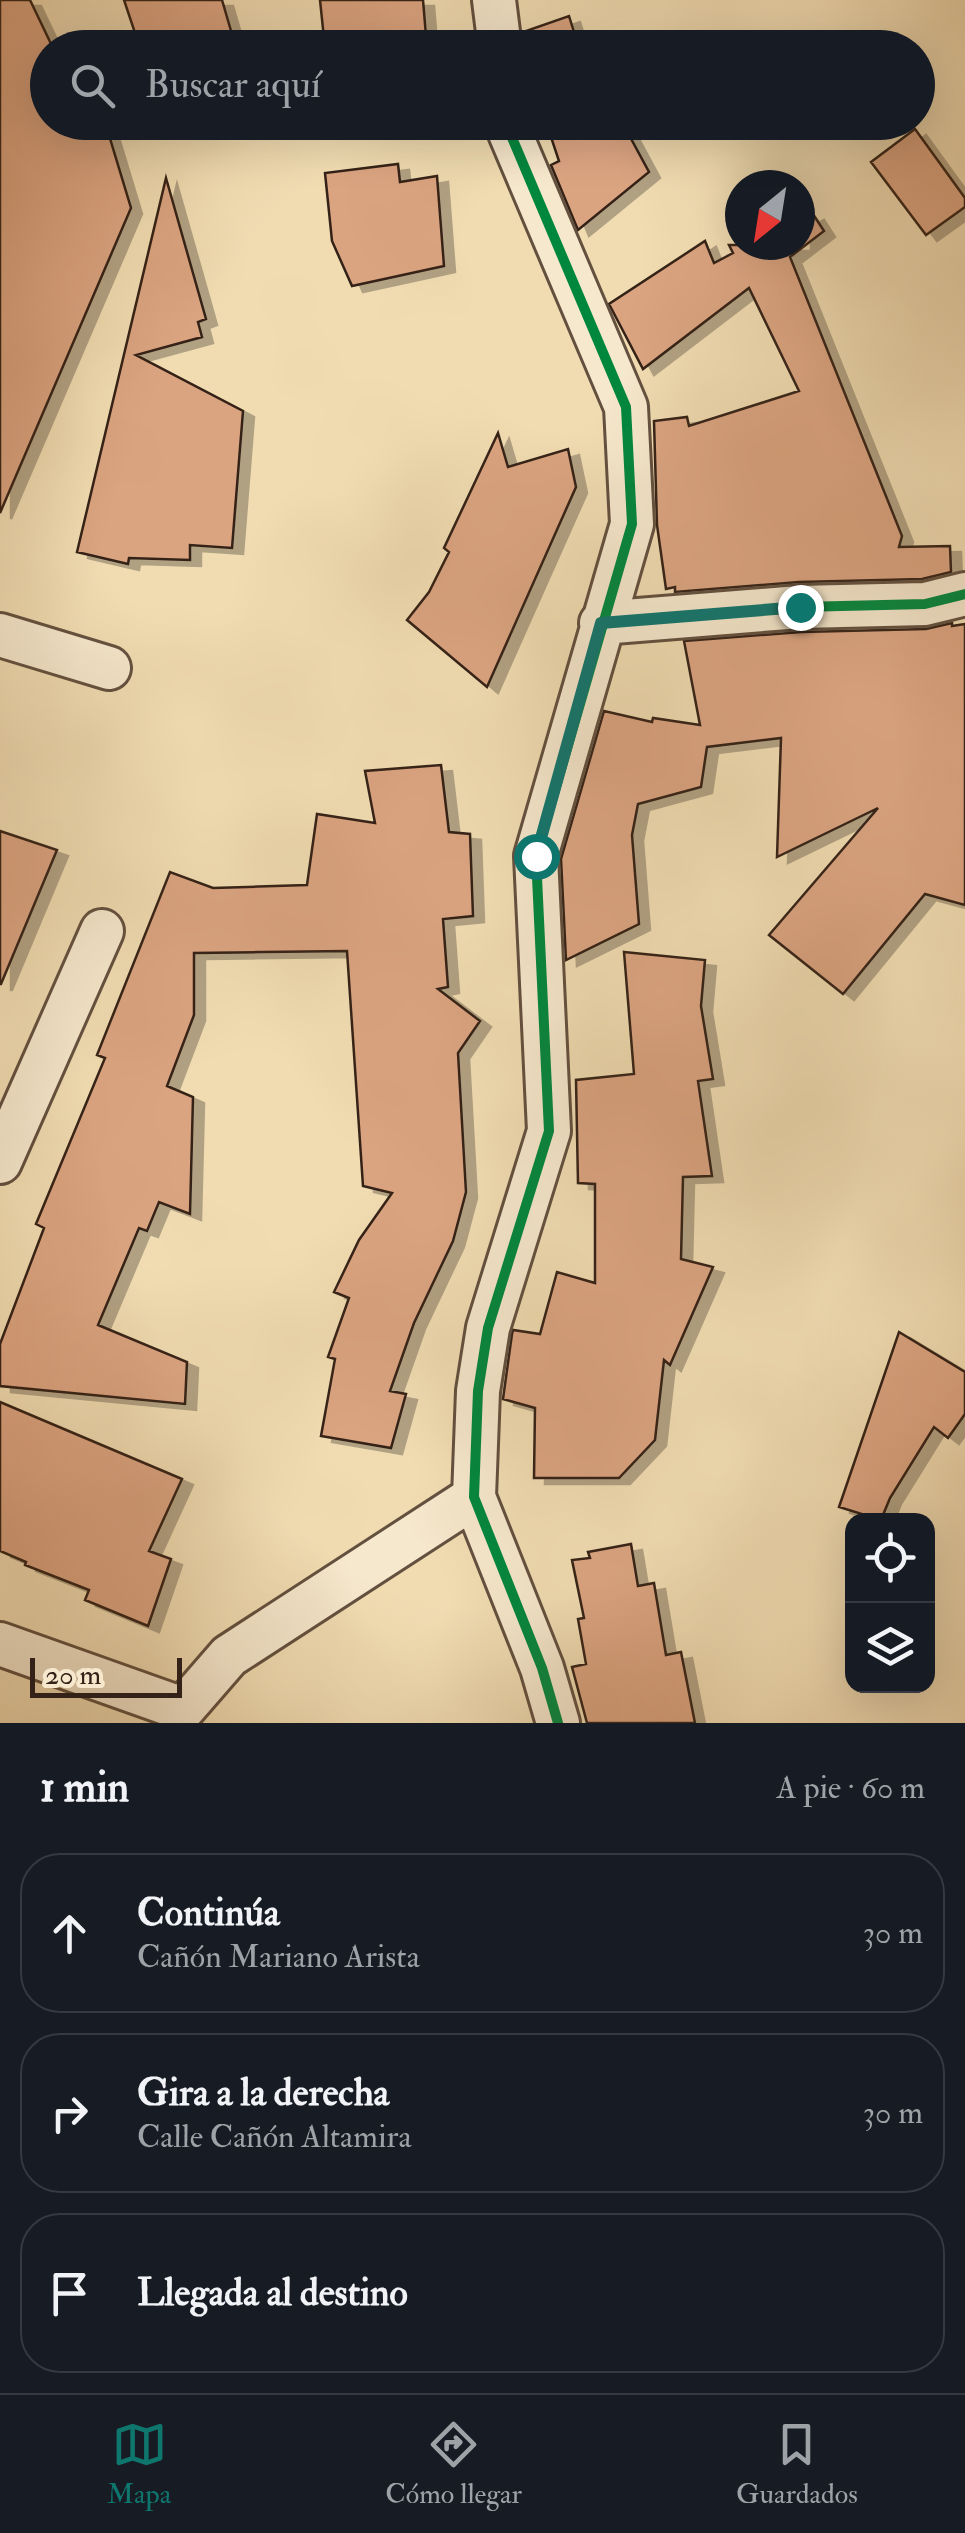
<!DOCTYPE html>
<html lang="es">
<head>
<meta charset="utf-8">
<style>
  body { margin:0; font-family:"IM FELL Double Pica",serif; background:#20242c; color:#f1f3f6 }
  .controls { position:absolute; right:30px; bottom:30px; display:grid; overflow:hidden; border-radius:20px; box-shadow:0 10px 40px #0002 }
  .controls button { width:90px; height:90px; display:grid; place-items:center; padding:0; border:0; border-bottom:2px solid #363941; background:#171b24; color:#f1f3f6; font:50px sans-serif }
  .compass { position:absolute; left:725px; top:170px; width:90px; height:90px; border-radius:50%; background:#171b24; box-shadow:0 10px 40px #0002; rotate:210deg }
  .scale { position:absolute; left:30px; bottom:25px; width:152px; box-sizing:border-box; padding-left:10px; border:5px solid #342219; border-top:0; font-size:28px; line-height:35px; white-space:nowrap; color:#342219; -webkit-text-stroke:8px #f6e8cd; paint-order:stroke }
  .stop { position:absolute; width:30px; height:30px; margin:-22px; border:8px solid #0f766e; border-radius:50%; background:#fff }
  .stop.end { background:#0f766e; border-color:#fff; box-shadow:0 2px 10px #0008 }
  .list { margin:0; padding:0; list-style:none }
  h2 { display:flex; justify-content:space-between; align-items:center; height:130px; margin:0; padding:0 40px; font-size:42px }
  h2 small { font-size:32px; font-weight:400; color:#9ea1a6 }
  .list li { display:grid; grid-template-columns:65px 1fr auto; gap:30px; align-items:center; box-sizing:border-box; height:160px; margin:0 20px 20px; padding:0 20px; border:2px solid #363941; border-radius:40px }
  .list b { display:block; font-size:38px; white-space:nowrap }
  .list p { margin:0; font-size:32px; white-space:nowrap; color:#9ea1a6 }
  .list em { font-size:32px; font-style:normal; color:#9ea1a6 }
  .icon { flex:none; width:55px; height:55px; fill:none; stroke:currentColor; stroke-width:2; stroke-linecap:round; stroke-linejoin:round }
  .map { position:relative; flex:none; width:965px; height:1723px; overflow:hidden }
  .search { position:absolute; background:#171b24; box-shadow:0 10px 40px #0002; left:30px; right:30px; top:30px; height:110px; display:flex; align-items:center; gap:25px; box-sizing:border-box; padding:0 35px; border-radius:55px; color:#9ea1a6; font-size:38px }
  .sheet { height:670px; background:#171b24 }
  nav { display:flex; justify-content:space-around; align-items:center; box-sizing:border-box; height:140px; border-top:2px solid #363941; background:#171b24; font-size:28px; color:#9ea1a6 }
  nav a { display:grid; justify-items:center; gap:5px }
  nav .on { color:#0f766e }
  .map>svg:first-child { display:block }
</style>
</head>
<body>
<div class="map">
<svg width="965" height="1723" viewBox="0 0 965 1723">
  <defs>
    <filter id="shadow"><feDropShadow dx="11" dy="6" stdDeviation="0" flood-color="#0004"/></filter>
  </defs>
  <rect width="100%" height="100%" fill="#f1dcb2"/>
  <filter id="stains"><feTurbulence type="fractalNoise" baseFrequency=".002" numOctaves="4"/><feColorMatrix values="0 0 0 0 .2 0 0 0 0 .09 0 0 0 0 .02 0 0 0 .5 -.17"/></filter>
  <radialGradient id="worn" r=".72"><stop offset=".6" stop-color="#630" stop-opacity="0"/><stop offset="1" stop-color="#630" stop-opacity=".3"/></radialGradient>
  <path fill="#dba481" stroke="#342219" stroke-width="2.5" filter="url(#shadow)" d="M0,0H30L53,48H48V122H105L131,208L0,513Z
    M124,0H222L236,48H140Z
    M320,0H423L427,48H325Z
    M569,16L579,48H525L523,32Z
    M546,122H605L608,132L623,124L649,172L578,230L551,165L559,161Z
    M915,129L965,198V207L926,235L871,162Z
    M398,164L400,182L437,176L444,266L352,286L332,241L325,173Z
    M166,178L206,319L198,322L202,337L136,355L243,411L232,548L190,545V560L129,558L128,564L77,552Z
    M813,214L824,231L790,257L902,536L899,547L950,546L951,572L922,579L799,582L675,592V587L666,589L657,525L654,421L687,417L689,426L799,391L749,288L643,369L609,304L705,241L714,263L733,253L729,245H800V221Z
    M498,433L508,467L568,449L576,487L487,687L407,620L429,592L449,552L444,548Z
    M952,623V626L965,624V905L925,894L843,994L769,935L878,808L777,857L781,738L707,747L701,787L638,804L632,835L639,924L566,960L561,859L604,711L652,722L653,718L700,725L684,641L801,632L926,629Z
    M441,765L449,832L470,834L473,916L443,919L448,987L438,989L480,1021L458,1053L466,1192L453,1241L414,1323L390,1391L406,1394L391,1448L321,1436L335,1359L328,1357L349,1298L334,1292L359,1240L392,1193L363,1186L347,951L194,953V1015L167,1086L193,1097L190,1214L159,1202L147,1231L139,1228L98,1325L187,1362L185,1404L0,1386V1344L44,1228L36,1224L105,1058L97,1055L170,872L213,888L307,885L317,814L375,823L365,771Z
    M0,831L57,850L1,984H0Z
    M624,952L705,960L701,1006L713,1079L698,1081L712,1176L683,1177L681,1259L713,1267L670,1365L664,1360L655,1440L619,1478H534L535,1408L503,1399L512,1334L513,1330L540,1334L557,1272L595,1283V1184L578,1183L576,1080L634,1074Z
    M899,1332L965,1372V1414L948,1438L934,1427L890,1498L881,1520L839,1507Z
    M0,1402L182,1479L149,1551L171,1559L148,1626L85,1600L89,1590L25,1565L26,1562L0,1551Z
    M631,1544L638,1586L654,1583L666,1655L681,1652L695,1723H587L572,1667L586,1664L578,1619L584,1618L572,1560L590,1558L588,1552Z"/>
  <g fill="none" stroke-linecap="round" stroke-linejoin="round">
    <g stroke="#63503f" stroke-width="48">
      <path id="minor" d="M494,0L500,48
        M508,122L510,133L626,407L632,524L536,856L549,1131L488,1328L478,1391L474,1497L542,1668L558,1723
        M601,623L800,607L925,604L965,594
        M0,635L109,668
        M0,1162L102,931
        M0,1644L183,1709
        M183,1709L229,1656L474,1497"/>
    </g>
    <use href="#minor" stroke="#f6e8cd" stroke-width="42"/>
    <g stroke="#f6e8cd" stroke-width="16">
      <path id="cycleway" d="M508,122L510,133L626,407L632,524L536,856L549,1131L488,1328L478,1391L474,1497L542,1668L558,1723
        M601,623L800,607L925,604L965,594"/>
    </g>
    <use href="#cycleway" stroke="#00873e" stroke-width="10"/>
  </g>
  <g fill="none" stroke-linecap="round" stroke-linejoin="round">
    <path stroke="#0f766e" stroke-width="12" d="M536,856L601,623L800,607"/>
  </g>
  <rect width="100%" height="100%" filter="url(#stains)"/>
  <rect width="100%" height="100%" fill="url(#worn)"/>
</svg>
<div class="controls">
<button><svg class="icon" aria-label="locate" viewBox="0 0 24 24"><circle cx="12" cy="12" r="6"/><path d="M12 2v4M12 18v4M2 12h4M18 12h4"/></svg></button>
<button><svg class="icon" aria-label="layers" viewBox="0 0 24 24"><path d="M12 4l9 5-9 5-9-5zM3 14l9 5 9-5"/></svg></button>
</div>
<svg class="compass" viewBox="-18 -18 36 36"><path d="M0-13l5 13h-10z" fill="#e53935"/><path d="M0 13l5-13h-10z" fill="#9ea1a6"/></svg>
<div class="scale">20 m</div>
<div class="stop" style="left:536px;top:856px"></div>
<div class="stop end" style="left:800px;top:607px"></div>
<div class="search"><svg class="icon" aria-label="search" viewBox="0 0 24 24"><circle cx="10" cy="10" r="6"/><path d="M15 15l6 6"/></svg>Buscar aquí</div>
</div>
<section class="sheet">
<h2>1 min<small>A pie · 60 m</small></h2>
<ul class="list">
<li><svg class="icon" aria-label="ahead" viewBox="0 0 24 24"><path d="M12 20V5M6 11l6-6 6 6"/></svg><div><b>Continúa</b><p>Cañón Mariano Arista</p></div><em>30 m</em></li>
<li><svg class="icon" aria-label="right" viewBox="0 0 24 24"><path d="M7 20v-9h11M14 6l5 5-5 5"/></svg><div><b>Gira a la derecha</b><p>Calle Cañón Altamira</p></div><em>30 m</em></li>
<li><svg class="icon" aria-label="arrive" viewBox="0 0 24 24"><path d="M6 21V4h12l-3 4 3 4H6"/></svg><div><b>Llegada al destino</b></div></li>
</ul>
</section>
<nav>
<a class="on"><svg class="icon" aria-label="map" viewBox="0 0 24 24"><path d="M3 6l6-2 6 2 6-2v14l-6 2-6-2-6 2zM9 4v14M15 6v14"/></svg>Mapa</a>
<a><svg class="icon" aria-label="directions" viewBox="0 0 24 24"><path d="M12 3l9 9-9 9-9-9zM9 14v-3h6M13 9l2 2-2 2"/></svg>Cómo llegar</a>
<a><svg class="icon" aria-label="saved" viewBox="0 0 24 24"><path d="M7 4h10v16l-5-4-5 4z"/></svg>Guardados</a>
</nav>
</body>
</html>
